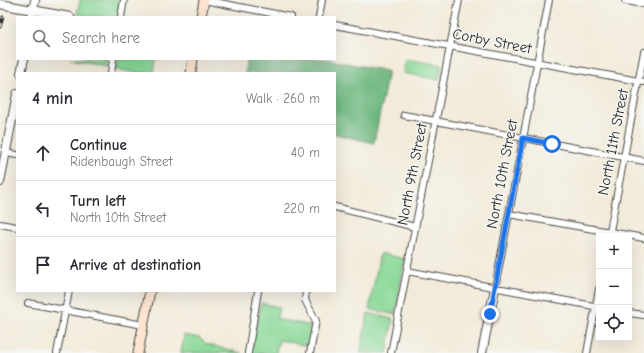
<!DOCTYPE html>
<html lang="en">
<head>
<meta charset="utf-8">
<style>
  body { margin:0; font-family:"Comic Neue",sans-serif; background:#f7f7f7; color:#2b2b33 }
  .controls { position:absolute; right:12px; bottom:12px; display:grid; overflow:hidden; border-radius:0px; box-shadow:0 4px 16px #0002 }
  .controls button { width:36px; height:36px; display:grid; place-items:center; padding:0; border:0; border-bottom:1px solid #e1e1e2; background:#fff; color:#2b2b33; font:20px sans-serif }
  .stop { position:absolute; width:12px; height:12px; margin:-9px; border:3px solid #1a73e8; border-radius:50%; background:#fff }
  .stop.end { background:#1a73e8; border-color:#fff; box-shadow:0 1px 4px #0008 }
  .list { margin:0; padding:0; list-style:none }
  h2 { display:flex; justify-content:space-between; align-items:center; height:52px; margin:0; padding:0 16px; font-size:17px }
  h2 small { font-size:13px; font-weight:400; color:#7c7c81 }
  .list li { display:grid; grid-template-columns:26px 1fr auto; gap:12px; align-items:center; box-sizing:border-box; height:56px; padding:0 16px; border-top:1px solid #e1e1e2 }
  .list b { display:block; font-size:15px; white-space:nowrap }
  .list p { margin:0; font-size:13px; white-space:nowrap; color:#7c7c81 }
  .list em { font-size:13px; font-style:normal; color:#7c7c81 }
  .icon { flex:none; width:22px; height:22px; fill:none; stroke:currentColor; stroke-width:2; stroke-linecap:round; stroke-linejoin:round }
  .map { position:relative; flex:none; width:644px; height:353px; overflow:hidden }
  .search { position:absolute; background:#fff; box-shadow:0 4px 16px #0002; left:16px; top:16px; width:320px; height:44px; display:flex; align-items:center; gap:10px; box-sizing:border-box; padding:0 14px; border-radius:0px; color:#7c7c81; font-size:15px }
  .panel { position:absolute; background:#fff; box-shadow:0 4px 16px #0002; left:16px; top:72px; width:320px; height:220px; border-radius:0px }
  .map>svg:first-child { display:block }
</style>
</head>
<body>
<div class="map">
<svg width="644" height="353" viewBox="0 0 644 353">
  <rect width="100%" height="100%" fill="#f6f6f2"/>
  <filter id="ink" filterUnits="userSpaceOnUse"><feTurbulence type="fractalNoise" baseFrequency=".025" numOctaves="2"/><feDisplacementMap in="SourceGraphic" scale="8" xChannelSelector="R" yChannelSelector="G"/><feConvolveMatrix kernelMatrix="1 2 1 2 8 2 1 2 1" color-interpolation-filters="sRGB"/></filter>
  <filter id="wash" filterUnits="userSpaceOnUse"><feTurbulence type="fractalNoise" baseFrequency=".012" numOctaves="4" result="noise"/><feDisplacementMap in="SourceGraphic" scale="16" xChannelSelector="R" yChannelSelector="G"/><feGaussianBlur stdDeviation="0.9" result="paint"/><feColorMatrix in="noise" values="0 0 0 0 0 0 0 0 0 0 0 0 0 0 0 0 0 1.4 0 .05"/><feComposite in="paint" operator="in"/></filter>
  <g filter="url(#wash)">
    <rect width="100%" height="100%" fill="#f2ebd9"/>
    <path fill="#89d897" stroke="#5a8261" d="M80,0H120L117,17H91L77,14Z
      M69,59H108L107,66Z
      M118,59H156L154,73H136L116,69Z
      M405,59L442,65L439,80L403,73Z
      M380,253L405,259L395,315L369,309Z
      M261,303L279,307L277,319L312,326L308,346L279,340L276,353H251Z
      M368,313L393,319L387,353H360Z
      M184,335L200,338L206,344L242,353H181Z"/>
    <path fill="#6eb880" stroke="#4c7256" d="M246,59H325L388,71L374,143L335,134V73H245Z"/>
  </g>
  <g filter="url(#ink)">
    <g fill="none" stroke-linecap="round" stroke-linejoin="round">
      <g stroke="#494845" stroke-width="8">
        <path id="minor" d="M204,0L291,17
          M121,17L124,0
          M319,17L322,0
          M335,25L644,82
          M111,73L113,59
          M404,115L644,161
          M6,153L17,155
          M335,207L415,227
          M509,214L644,238
          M0,224L17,227
          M609,236L644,52
          M407,271L599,307
          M495,288L549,0
          M306,291L305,300L316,321L310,353
          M28,303L143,325
          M629,313L644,315
          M57,353L69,291
          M248,353L258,291
          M391,353L459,0
          M587,353L599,289"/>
      </g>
      <g stroke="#494845" stroke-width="10">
        <path id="tertiary" d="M626,0L644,3
          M0,4L70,17
          M32,17L35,0
          M21,73L24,59
          M0,182L17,94
          M482,353L495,288"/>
      </g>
      <g stroke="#494845" stroke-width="11">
        <path id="secondary" d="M201,17L204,0
          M191,73L193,59
          M138,353L150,291"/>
      </g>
      <use href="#minor" stroke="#fff" stroke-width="6"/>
      <use href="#tertiary" stroke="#fff" stroke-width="8"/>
      <use href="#secondary" stroke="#fde4d1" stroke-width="9"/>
      <g stroke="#2b2b2b" stroke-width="3">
        <path id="rail" d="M0,27L3,17"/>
      </g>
      <use href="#rail" stroke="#f6f6f2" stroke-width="1.5" stroke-dasharray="4.5" stroke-linecap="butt"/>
    </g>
  </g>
  <g fill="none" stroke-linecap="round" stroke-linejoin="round" filter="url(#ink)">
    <path stroke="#1a73e8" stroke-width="5" d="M490,314L523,138L552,144"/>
  </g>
  <g text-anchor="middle" stroke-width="3" stroke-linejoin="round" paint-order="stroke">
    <g font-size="15" fill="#2b2b2b" stroke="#f6f6f2">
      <text transform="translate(492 41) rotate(11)" y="5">Corby Street</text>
      <text transform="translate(613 142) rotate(-79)" y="5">North 11th Street</text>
      <text transform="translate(412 174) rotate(-79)" y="5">North 9th Street</text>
      <text transform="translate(502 174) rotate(-79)" y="5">North 10th Street</text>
    </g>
  </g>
</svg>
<div class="controls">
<button>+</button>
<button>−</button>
<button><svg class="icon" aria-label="locate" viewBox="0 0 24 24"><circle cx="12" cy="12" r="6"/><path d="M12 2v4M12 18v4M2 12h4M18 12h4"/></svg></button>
</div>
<div class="stop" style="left:552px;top:144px"></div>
<div class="stop end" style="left:490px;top:314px"></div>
<div class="search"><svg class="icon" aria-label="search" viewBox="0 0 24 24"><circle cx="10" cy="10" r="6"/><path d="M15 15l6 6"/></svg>Search here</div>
<section class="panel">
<h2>4 min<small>Walk · 260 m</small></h2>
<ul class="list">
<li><svg class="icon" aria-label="ahead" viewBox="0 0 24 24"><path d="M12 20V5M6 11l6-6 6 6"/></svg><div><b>Continue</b><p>Ridenbaugh Street</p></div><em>40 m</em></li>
<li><svg class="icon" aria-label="left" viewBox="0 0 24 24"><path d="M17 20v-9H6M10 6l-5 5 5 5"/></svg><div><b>Turn left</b><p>North 10th Street</p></div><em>220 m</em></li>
<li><svg class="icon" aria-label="arrive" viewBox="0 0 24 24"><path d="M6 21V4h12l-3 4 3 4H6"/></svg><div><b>Arrive at destination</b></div></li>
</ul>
</section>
</div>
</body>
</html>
